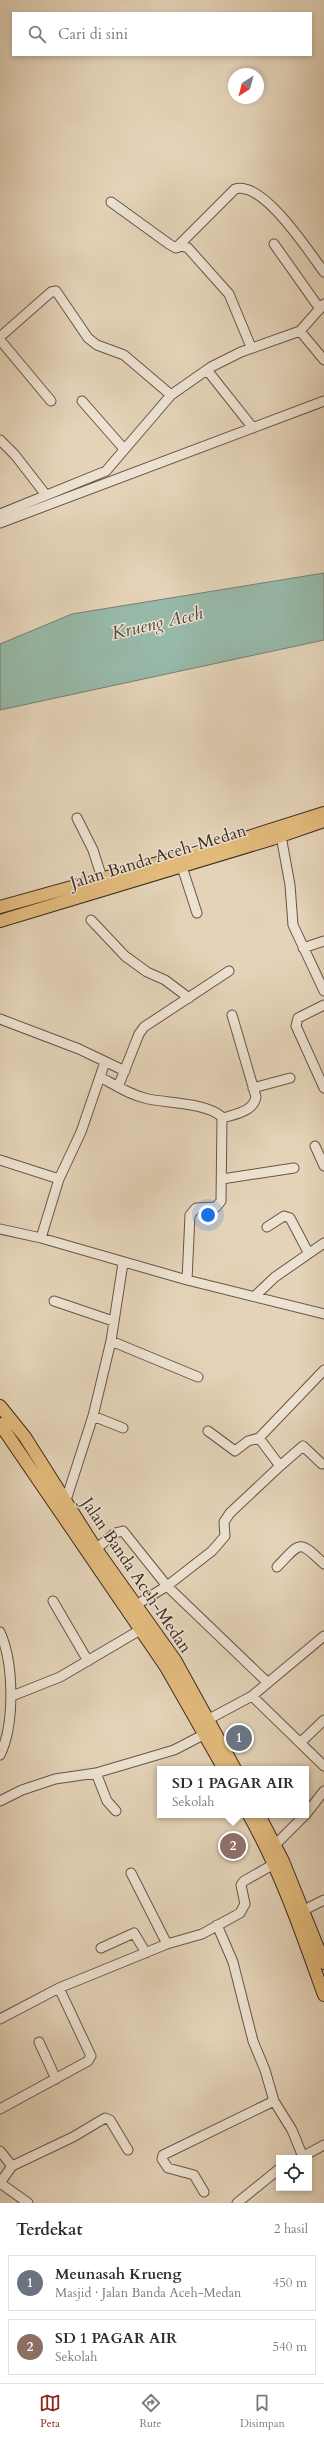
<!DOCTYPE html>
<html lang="id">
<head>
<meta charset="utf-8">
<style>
  body { margin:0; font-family:Cardo,serif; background:#f2f2f3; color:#2b2b33 }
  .controls { position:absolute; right:12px; bottom:12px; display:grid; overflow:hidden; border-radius:0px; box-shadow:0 2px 6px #0003 }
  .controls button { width:36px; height:36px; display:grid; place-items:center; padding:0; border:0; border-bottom:1px solid #e1e1e2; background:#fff; color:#2b2b33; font:20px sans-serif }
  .compass { position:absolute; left:228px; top:68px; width:36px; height:36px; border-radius:50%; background:#fff; box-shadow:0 2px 6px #0003; rotate:216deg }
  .you { position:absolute; left:208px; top:1215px; width:14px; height:14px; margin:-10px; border:3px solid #fff; border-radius:50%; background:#1a73e8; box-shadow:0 0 0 6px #1a73e833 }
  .badge { display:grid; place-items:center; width:26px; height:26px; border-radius:50%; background:#8f2418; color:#fff; font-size:13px; font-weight:700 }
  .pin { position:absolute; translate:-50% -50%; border:2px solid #fff; box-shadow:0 1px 4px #0006 }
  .popup { position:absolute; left:157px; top:1766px; width:152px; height:52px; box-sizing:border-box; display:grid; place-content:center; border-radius:0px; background:#fff; filter:drop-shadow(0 1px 3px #0005); font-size:13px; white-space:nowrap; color:#7c7c81 }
  .popup b { font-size:15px; color:#2b2b33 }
  .popup::after { content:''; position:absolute; left:50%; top:100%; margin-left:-8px; border:8px solid transparent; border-top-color:#fff }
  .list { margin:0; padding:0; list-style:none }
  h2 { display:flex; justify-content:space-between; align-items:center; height:52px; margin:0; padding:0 16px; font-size:17px }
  h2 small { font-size:13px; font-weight:400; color:#7c7c81 }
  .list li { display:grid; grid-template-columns:26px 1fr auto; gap:12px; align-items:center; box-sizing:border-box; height:56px; margin:0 8px 8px; padding:0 8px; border:1px solid #e1e1e2; border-radius:0px }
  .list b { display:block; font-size:15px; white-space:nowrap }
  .list p { margin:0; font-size:13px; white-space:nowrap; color:#7c7c81 }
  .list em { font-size:13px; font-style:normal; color:#7c7c81 }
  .icon { flex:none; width:22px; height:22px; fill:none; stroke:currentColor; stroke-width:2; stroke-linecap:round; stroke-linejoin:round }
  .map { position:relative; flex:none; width:324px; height:2203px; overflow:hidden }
  .search { position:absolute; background:#fff; box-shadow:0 2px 6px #0003; left:12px; right:12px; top:12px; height:44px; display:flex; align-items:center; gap:10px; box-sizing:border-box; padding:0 14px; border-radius:0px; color:#7c7c81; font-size:15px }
  .sheet { height:180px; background:#fff }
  nav { display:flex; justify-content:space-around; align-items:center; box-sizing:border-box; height:56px; border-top:1px solid #e1e1e2; background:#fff; font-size:11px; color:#7c7c81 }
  nav a { display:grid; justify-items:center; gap:2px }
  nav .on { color:#8f2418 }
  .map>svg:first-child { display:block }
</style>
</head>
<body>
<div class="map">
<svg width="324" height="2203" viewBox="0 0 324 2203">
  <rect width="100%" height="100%" fill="#e4d3b8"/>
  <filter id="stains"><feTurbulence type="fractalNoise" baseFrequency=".005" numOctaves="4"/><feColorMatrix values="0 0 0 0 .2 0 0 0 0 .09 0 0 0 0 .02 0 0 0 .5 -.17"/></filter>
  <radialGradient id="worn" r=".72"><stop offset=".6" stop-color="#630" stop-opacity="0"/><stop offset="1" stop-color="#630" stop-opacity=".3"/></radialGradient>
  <path fill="#97b9a9" stroke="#748073" d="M324,573V640L0,710V644L72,614Z"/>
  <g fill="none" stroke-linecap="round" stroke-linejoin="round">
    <g stroke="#685547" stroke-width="11">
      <path id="minor" d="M111,202L169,244L176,248L182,246L188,248L229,294L251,347
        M274,244L320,309
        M176,248L235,189C263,180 309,252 324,272
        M300,331L324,360
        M0,337L51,292L56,291L88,338L97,345L124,355L171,395
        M0,340L51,401
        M207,370L253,428
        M82,401L124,449
        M0,440L15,455L46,495
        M0,514L106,471L171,395L211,367L241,352L300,331L324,304
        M0,523L324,401
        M77,818L93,850L102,878
        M281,836L290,885L293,925L324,991
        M182,867L197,913
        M91,920L125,956L147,972L165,980L189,998
        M303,948L324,941
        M324,1005L298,1018L296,1026L324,1088
        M0,1019L79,1049L125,1071
        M100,1077C115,1085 130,1095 148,1099C168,1103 207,1103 222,1117L221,1201L216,1207L196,1208L190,1215L187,1280
        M118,1087L139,1034L144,1027L229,971
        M253,1088L290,1078
        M223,1118C235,1114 253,1112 256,1097L232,1015
        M315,1146L324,1166
        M0,1160L59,1179
        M222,1179L294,1168
        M267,1227L284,1216L290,1218L308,1252
        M0,1229L41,1238L187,1280L324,1314
        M41,1238L59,1179L81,1132L105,1062
        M255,1296L275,1277L324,1243
        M54,1301L113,1321
        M111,1341L198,1377
        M93,1416L123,1428
        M208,1431L235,1451L248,1441L259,1438
        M280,1466L303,1446L322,1464
        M66,1500L93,1416L111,1341L123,1263
        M96,1549L115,1533L123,1531L167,1586L212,1551L225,1536L224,1522L230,1513L280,1466L259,1438L324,1370
        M277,1567C301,1542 298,1539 324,1564
        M53,1601L88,1661
        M136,1605L167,1586L268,1683
        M0,1632C14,1663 15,1724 0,1755
        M12,1696L60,1677L140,1630
        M252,1696L324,1766
        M209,1719L252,1696L324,1636
        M300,1743L324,1720
        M96,1773L107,1801L116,1811
        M0,1801L22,1790L55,1779L96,1773L174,1750L205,1734
        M306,1814L324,1791
        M275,1845L305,1815
        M131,1873L167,1944
        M304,1910L324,1900
        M217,1925L233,1962L253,2041L265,2070L274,2101L292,2130L303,2157
        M101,1948L134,1933L146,1953
        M59,1988L167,1944L202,1934L240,1913L245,1904L241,1885L244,1881L274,1864
        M0,2019L59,1988L91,2056L88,2061L0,2109
        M39,2042L56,2079
        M0,2151L12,2166
        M300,2158L324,2145
        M204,2192L194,2175L168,2168L162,2159L163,2155L274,2101
        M28,2203L0,2183L12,2166L73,2137L105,2118L110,2120L128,2150
        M237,2203L279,2169"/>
    </g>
    <g stroke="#3f2b21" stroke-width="14">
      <path id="highway" d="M0,907L226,844L324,813
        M0,921L272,839L324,821
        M0,1406L25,1437L96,1549L175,1660L235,1769
        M0,1424L166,1667L224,1769
        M249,1815C281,1872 302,1934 324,1995
        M259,1815L283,1861L324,1963"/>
    </g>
    <use href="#minor" stroke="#ede2d1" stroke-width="9"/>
    <use href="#highway" stroke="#e2ba7c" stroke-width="12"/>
  </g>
  <g text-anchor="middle" stroke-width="3" stroke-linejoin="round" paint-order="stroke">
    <g font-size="17" fill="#3f2b21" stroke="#ede2d1">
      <text transform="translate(158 856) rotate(-17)" y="6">Jalan Banda Aceh-Medan</text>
      <text transform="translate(137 1575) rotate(56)" y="6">Jalan Banda Aceh-Medan</text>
    </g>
    <g font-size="18" font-style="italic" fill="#51473c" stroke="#ede2d1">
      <text transform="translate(157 623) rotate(-13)" y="6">Krueng Aceh</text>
    </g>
  </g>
  <rect width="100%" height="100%" filter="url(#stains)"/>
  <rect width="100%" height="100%" fill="url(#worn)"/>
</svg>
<div class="controls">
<button><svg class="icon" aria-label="locate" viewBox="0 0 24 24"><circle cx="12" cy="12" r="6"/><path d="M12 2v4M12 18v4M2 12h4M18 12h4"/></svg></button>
</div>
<svg class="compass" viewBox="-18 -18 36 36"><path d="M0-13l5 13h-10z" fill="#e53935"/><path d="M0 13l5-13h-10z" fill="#7c7c81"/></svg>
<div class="you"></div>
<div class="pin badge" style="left:239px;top:1738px;background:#6b7280">1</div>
<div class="pin badge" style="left:233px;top:1846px;background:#8d6e63">2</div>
<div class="popup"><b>SD 1 PAGAR AIR</b>Sekolah</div>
<div class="search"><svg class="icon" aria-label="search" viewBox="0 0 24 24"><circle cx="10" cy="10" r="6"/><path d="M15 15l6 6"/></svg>Cari di sini</div>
</div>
<section class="sheet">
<h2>Terdekat<small>2 hasil</small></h2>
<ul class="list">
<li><span class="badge" style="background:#6b7280">1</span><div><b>Meunasah Krueng</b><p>Masjid · Jalan Banda Aceh-Medan</p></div><em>450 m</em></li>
<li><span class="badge" style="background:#8d6e63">2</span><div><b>SD 1 PAGAR AIR</b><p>Sekolah</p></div><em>540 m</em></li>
</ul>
</section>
<nav>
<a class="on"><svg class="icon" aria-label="map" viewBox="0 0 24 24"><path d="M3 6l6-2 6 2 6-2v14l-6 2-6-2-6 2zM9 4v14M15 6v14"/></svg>Peta</a>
<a><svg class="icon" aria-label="directions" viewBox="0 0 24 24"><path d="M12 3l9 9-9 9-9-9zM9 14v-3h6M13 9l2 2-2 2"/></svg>Rute</a>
<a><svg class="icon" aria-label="saved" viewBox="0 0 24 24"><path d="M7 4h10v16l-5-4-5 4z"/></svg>Disimpan</a>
</nav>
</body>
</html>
